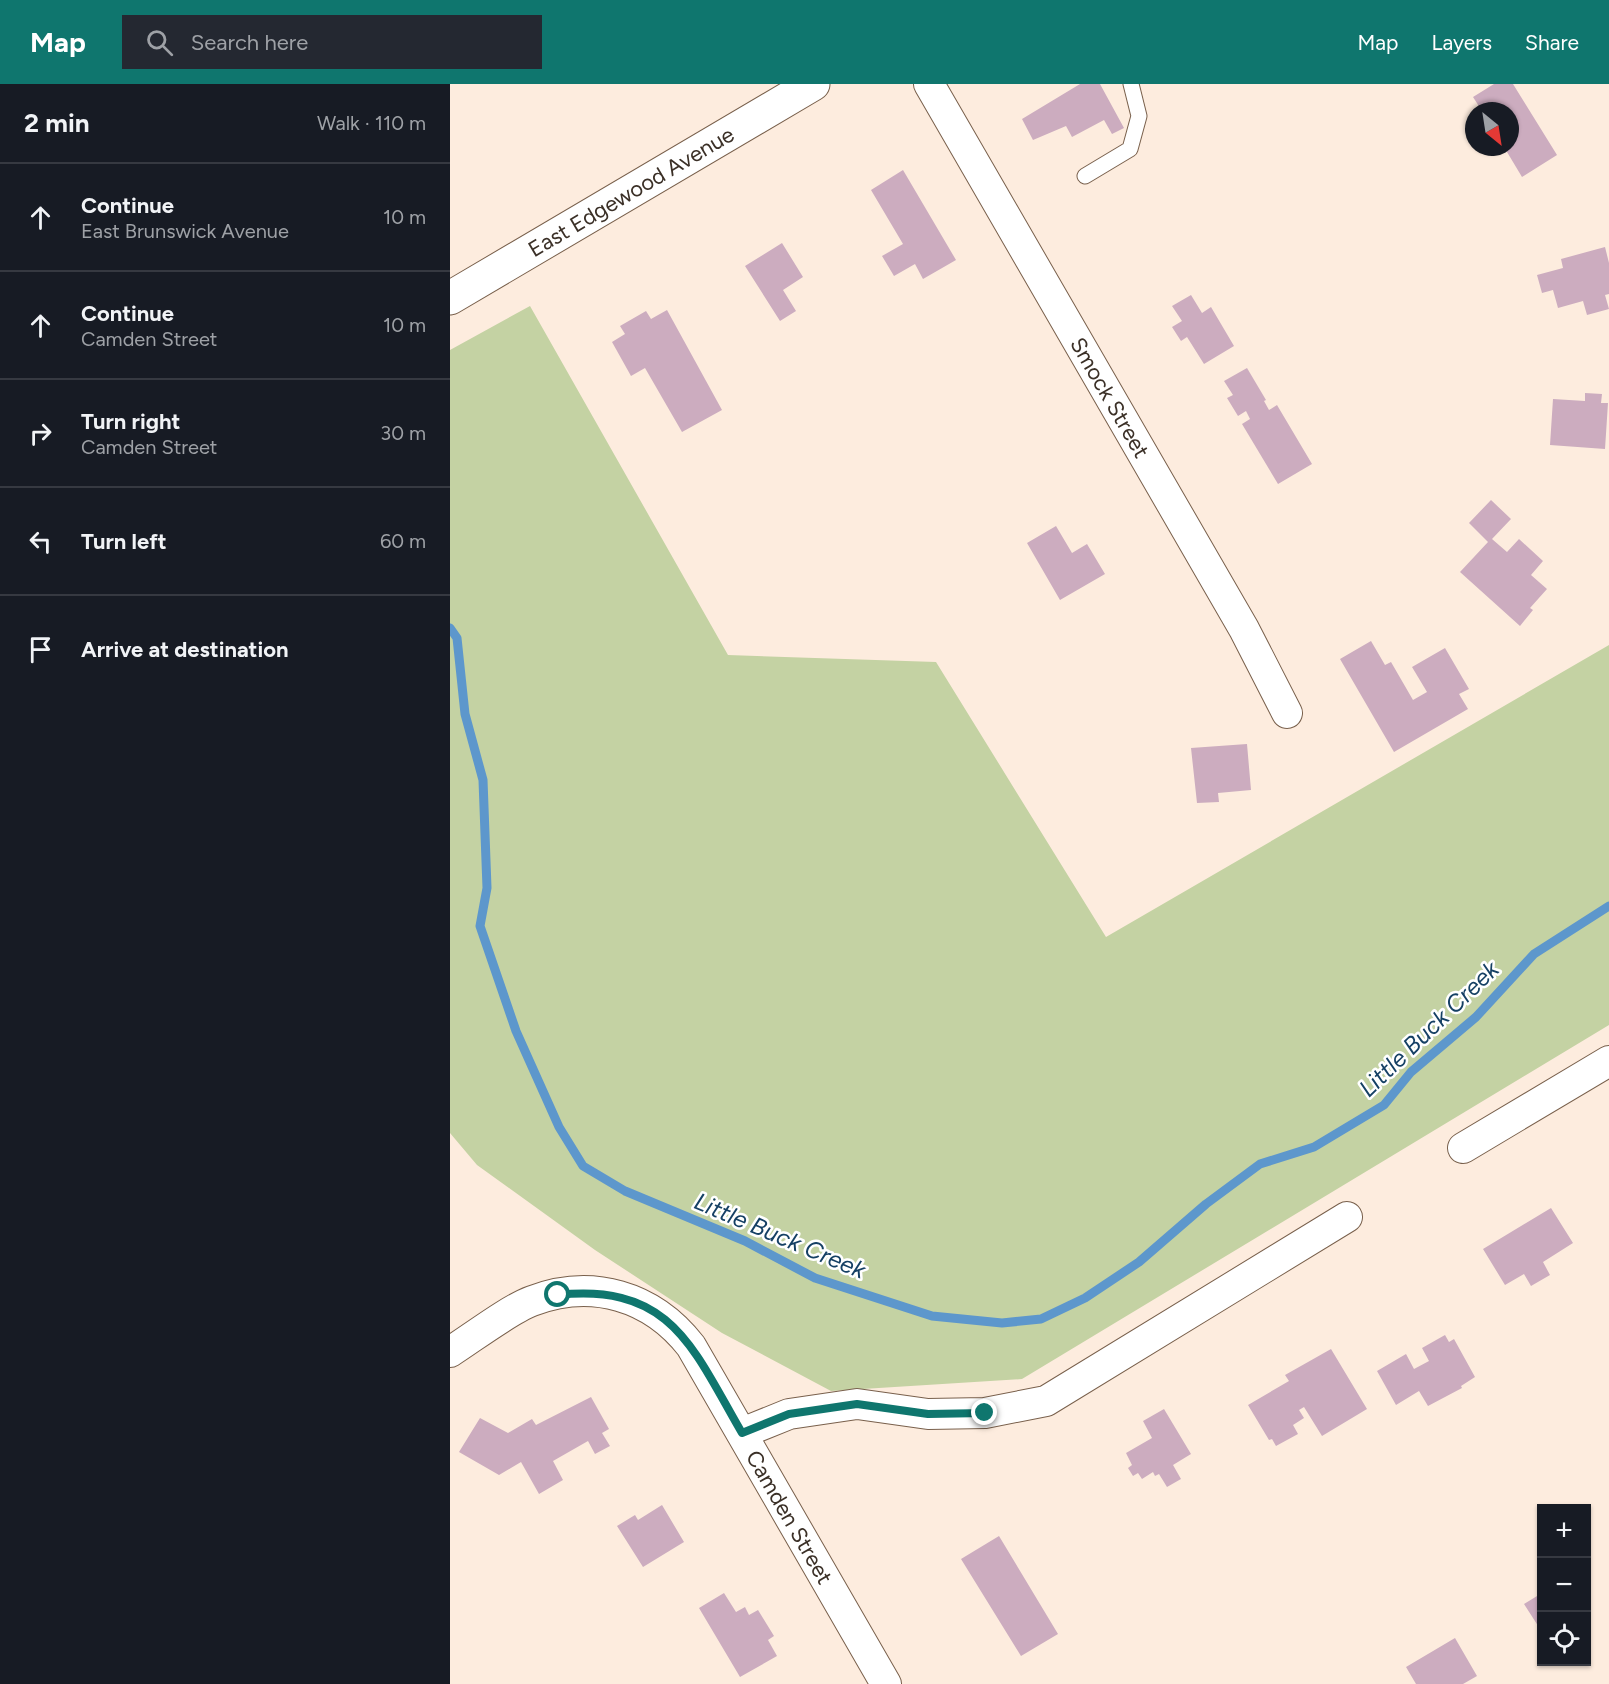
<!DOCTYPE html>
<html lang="en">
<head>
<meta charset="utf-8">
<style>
  body { margin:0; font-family:Figtree,sans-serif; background:#242831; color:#f1f3f6 }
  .controls { position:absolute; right:18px; bottom:18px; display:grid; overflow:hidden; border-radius:0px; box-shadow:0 2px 4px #0004 }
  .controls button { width:54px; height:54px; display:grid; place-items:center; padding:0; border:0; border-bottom:2px solid #363941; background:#171b24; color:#f1f3f6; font:30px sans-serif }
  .compass { position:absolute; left:1015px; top:18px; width:54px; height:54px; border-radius:50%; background:#171b24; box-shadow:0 2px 4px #0004; rotate:150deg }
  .stop { position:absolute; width:18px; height:18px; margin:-14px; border:4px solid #0f766e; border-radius:50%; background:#fff }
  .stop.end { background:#0f766e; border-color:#fff; box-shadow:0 2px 6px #0008 }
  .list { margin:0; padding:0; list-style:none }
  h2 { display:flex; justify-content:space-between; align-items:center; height:78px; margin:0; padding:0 24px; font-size:26px }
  h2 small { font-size:20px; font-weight:400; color:#9ea1a6 }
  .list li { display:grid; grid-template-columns:39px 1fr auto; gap:18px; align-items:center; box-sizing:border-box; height:108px; padding:0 24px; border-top:2px solid #363941 }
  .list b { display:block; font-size:22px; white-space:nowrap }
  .list p { margin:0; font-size:20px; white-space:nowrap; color:#9ea1a6 }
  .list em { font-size:20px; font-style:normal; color:#9ea1a6 }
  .icon { flex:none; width:33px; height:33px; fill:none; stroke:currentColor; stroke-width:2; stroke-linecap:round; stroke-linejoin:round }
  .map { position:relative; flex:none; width:1159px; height:1600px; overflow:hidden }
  header { display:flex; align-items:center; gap:36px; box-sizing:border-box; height:84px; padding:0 30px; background:#0f766e; color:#fff }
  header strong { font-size:28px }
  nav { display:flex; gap:33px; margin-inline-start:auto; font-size:21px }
  .search { width:420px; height:54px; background:#242831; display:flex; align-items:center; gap:15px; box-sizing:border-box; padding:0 21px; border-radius:0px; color:#9ea1a6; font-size:22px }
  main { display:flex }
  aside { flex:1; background:#171b24 }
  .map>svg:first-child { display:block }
</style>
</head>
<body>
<header>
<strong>Map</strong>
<div class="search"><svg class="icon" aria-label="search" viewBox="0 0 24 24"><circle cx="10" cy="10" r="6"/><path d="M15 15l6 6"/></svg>Search here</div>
<nav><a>Map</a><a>Layers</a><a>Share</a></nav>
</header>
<main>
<aside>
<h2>2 min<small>Walk · 110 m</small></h2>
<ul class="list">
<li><svg class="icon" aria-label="ahead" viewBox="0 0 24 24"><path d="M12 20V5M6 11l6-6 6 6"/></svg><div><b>Continue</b><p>East Brunswick Avenue</p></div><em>10 m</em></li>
<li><svg class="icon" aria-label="ahead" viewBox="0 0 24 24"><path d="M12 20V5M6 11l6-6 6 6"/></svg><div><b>Continue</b><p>Camden Street</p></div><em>10 m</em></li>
<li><svg class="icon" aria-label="right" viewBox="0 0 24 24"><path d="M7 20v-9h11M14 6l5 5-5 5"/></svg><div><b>Turn right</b><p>Camden Street</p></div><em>30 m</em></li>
<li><svg class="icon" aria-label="left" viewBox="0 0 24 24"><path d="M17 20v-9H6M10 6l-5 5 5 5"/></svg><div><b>Turn left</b></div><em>60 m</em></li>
<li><svg class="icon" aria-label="arrive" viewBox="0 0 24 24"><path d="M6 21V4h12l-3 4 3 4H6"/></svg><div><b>Arrive at destination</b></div></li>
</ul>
</aside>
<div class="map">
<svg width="1159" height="1600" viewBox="0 0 1159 1600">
  <rect width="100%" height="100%" fill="#fdecde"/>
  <path fill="#c4d2a3" d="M80,222L278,571L486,578L656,853L1159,561V941L572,1295L381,1307L272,1249L145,1166L27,1081L0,1049V266Z"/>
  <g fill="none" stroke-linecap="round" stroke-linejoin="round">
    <path stroke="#5d97cc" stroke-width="9" d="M0,544L7,554L15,630L33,696L37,804L30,842L66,947L109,1043L133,1082L175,1107L295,1157L365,1194L482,1232L552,1239L591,1235L635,1214L689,1178L756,1120L810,1080L864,1063L934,1021L961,988L1026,933L1084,870L1159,822"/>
  </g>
  <path fill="#ccacbf" d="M630,0H650L674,44L662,50L654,36L622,53L616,42L583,56L572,35Z
    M1044,0H1063L1107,71L1072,93L1054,63H1060V27H1032L1023,13Z
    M453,86L506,176L473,195L465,180L444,192L432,172L453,160L421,106Z
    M332,159L353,193L333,206L346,227L330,237L295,182Z
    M1155,163L1159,179V210L1155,211L1159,225L1137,231L1133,217L1108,224L1103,206L1092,209L1087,191L1113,184L1111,175Z
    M741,211L752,229L761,223L784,262L754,280L737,253L731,257L722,243L732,237L722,222Z
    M217,226L272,326L232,348L195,284L181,292L162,258L175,250L170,242L196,227L201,235Z
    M797,284L816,316L814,317L819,326L827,321L862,380L828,400L792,340L800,335L796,327L788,332L777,314L783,311L774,297Z
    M1135,309L1152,310L1151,319H1158L1155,365L1100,361L1103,315L1135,317Z
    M1041,416L1061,435L1042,455L1057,468L1069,455L1093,477L1081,491L1097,505L1080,524L1083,526L1070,542L1010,488L1038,458L1019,439Z
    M606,442L622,469L637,460L655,490L610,516L577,459Z
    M921,557L935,581L941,578L963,616L977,608L962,583L995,564L1019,605L1009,610L1018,625L944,668L890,575Z
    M797,660L801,706L768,709L769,718L747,719L741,664Z
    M1101,1124L1123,1159L1093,1178L1100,1191L1081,1202L1074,1190L1055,1201L1033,1165Z
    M995,1251L999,1258L1004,1255L1025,1293L1011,1302L1012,1304L978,1322L969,1307L946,1321L927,1287L956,1270L964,1285L979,1277L972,1264Z
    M881,1265L917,1325L872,1352L854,1323L849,1326L854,1334L843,1341L848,1350L826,1362L822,1355L819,1356L798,1321L839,1297L835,1291Z
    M141,1313L159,1345L152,1349L160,1362L145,1370L138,1357L103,1377L113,1396L89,1410L71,1378L49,1391L9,1368L30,1334L58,1349L82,1335L86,1341Z
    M714,1325L741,1370L723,1381L731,1395L717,1403L709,1390L705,1392L703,1388L692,1395L688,1389L683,1392L678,1384L682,1381L676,1369L702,1354L693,1337Z
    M212,1421L234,1458L193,1483L167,1442L185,1431L188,1436Z
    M549,1452L608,1550L571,1572L511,1475Z
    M274,1509L286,1528L295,1523L299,1531L308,1526L324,1552L318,1556L327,1572L290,1593L249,1524Z
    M1092,1509V1548L1074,1520Z
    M1005,1554L1027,1592L1013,1600H966L956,1583Z"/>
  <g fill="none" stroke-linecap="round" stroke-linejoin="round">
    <g stroke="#79604c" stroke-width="17">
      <path id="service" d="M635,92L680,65L689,32L681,0"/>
    </g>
    <g stroke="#79604c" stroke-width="32">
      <g id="minor">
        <path id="s1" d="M479,0L794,545L837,629"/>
        <path d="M1013,1064L1159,977"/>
        <path id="s2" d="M0,1268C22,1254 60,1225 82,1217C142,1194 202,1212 241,1262L436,1600"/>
        <path d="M292,1349L339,1330L407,1320L478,1330L535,1329L596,1317L897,1133"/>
      </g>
    </g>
    <g stroke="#79604c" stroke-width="35">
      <g id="secondary">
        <path id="s3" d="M0,214L363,0"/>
      </g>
    </g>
    <use href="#service" stroke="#fff" stroke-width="15"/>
    <use href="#minor" stroke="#fff" stroke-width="30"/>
    <use href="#secondary" stroke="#fff" stroke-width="33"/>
  </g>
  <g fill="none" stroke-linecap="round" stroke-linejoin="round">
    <path stroke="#0f766e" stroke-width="8" d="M108,1211C222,1199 243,1265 292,1349L339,1330L407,1320L478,1330L535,1329"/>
  </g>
  <g text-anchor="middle" stroke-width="5" stroke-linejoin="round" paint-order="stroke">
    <g font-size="22" fill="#3b3027" stroke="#fff">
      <text dy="8" stroke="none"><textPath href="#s3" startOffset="210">East Edgewood Avenue</textPath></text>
      <text dy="8" stroke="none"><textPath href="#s1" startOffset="362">Smock Street</textPath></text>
      <text dy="8" stroke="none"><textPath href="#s2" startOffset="472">Camden Street</textPath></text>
    </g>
    <g font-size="24" font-style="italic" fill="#154064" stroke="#fff">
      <text transform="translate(979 945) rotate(-44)" y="8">Little Buck Creek</text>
      <text transform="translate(330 1152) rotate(23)" y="8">Little Buck Creek</text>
    </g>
  </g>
</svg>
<div class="controls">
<button>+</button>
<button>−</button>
<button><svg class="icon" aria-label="locate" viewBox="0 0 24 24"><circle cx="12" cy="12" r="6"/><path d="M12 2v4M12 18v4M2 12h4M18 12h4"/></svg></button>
</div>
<svg class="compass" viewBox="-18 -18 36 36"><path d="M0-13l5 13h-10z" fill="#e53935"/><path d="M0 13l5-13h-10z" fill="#9ea1a6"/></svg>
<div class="stop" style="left:108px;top:1211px"></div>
<div class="stop end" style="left:535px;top:1329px"></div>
</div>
</main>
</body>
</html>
